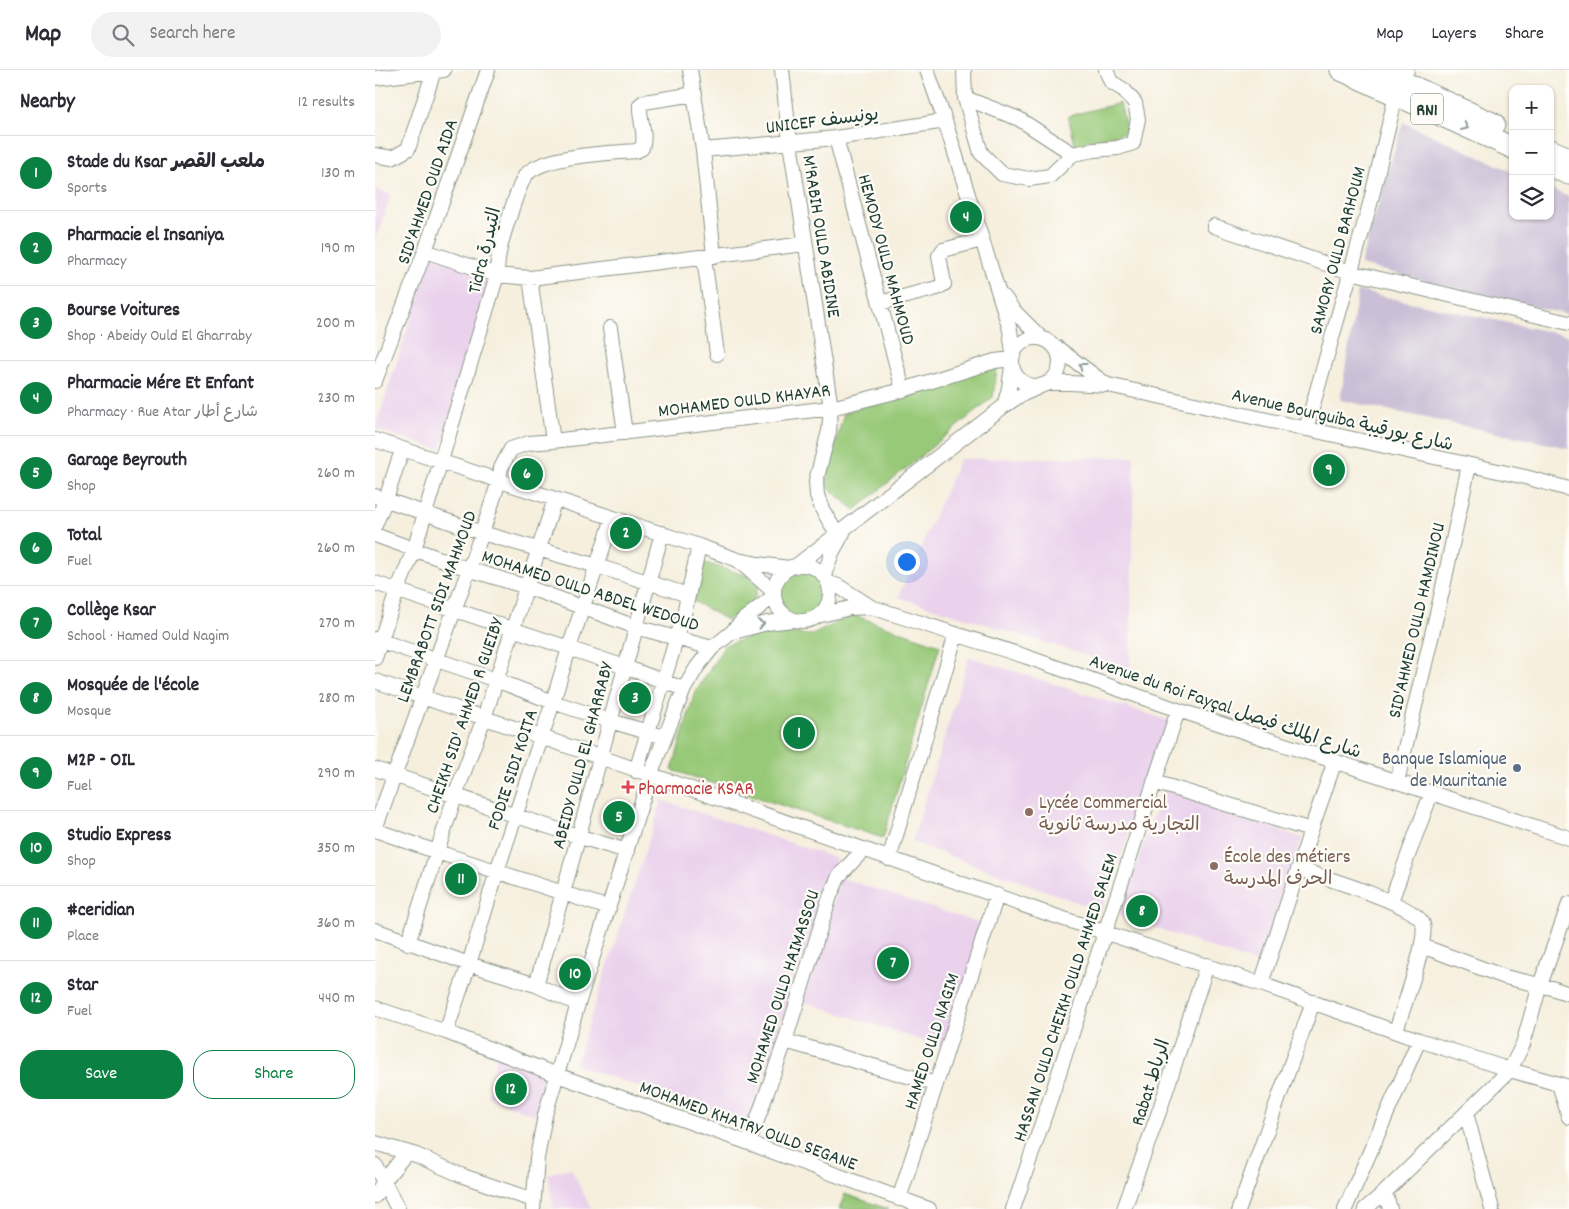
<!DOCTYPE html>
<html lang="en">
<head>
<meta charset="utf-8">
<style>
  body { margin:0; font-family:Dekko,"Playpen Sans Arabic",sans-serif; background:#f2f2f3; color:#2b2b33 }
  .controls { position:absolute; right:15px; top:15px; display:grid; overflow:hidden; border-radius:10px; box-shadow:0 1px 4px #0004 }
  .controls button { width:45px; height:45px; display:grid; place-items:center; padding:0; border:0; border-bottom:1px solid #e1e1e2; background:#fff; color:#2b2b33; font:25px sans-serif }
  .you { position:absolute; left:531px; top:491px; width:18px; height:18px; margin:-12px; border:4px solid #fff; border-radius:50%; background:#1a73e8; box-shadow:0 0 0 8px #1a73e833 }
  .badge { display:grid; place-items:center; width:32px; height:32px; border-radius:50%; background:#0b8043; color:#fff; font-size:16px; font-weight:700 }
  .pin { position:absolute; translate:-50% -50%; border:2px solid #fff; box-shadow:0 1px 5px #0006 }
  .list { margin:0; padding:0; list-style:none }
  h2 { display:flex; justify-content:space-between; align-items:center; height:65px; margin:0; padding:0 20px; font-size:21px }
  h2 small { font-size:16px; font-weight:400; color:#7c7c81 }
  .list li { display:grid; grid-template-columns:32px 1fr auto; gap:15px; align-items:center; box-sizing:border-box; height:75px; padding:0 20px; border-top:1px solid #e1e1e2 }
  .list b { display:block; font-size:19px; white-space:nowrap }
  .list p { margin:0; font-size:16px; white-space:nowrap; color:#7c7c81 }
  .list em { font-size:16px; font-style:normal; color:#7c7c81 }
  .actions { display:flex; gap:10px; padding:15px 20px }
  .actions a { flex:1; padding:11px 0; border:1px solid #0b8043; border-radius:20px; text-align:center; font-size:18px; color:#0b8043 }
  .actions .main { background:#0b8043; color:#fff }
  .icon { flex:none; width:28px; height:28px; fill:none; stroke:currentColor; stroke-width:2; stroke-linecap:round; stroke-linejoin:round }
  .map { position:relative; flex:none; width:1194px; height:1139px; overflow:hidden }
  header { display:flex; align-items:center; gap:30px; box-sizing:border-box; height:70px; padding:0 25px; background:#fff; border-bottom:1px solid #e1e1e2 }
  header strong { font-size:24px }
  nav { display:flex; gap:28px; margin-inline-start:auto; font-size:18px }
  .search { width:350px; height:45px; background:#f2f2f3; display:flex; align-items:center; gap:12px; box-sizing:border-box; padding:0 18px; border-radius:28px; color:#7c7c81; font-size:19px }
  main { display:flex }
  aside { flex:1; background:#fff }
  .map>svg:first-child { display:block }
</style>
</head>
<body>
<header>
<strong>Map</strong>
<div class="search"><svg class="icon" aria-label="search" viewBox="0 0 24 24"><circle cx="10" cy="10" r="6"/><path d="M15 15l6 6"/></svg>Search here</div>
<nav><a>Map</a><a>Layers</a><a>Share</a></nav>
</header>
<main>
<aside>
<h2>Nearby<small>12 results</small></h2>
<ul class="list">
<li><span class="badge">1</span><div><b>Stade du Ksar ملعب القصر</b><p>Sports</p></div><em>130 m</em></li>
<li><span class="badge">2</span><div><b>Pharmacie el Insaniya</b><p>Pharmacy</p></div><em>190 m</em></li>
<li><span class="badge">3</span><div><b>Bourse Voitures</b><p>Shop · Abeidy Ould El Gharraby</p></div><em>200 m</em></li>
<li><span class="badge">4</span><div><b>Pharmacie Mére Et Enfant</b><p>Pharmacy · Rue Atar شارع أطار</p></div><em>230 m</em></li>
<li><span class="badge">5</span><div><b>Garage Beyrouth</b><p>Shop</p></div><em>260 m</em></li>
<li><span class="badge">6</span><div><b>Total</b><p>Fuel</p></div><em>260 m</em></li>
<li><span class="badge">7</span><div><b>Collège Ksar</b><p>School · Hamed Ould Nagim</p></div><em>270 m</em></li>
<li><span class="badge">8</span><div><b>Mosquée de l'école</b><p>Mosque</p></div><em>280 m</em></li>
<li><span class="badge">9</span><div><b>M2P - OIL</b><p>Fuel</p></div><em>290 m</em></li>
<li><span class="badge">10</span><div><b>Studio Express</b><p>Shop</p></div><em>350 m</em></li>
<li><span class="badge">11</span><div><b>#ceridian</b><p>Place</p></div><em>360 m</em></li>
<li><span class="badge">12</span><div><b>Star</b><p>Fuel</p></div><em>440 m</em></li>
</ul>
<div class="actions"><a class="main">Save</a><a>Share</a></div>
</aside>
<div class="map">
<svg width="1194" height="1139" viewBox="0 0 1194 1139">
  <rect width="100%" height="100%" fill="#fdfcf7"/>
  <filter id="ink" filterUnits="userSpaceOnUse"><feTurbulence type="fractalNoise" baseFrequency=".02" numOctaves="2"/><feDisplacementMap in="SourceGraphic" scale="10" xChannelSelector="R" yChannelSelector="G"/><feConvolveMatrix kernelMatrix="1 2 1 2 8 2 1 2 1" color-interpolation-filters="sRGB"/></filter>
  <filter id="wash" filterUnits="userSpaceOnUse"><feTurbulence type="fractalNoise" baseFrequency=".0096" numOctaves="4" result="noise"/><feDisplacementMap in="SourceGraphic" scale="20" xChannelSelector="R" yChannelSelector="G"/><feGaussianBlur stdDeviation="1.12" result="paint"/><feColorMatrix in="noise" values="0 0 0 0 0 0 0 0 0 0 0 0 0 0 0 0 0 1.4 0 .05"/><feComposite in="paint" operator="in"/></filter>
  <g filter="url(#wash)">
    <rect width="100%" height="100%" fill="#f6efde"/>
    <path fill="#ead1ec" d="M0,119L16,125L0,170Z
      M56,186L120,207L65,380L0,359Z
      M759,387L755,599L523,527L585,389Z
      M594,587L795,651L726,841L537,772Z
      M788,719L927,768L883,894L744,845Z
      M287,730L461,788L373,1053L200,995Z
      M466,808L610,855L570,978L427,931Z
      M122,984L178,1006L165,1047L113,1027Z
      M196,1098L216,1139H179L173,1104Z"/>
    <path fill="#cabfd6" d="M1028,52L1138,102V146H1175V119L1194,127V245L985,195Z
      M983,221L1194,266V378L965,330Z"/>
    <path fill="#98c978" stroke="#5c8356" d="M745,33L752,62L700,75L693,46Z
      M613,295L622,299L618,327L480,440L450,415L469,343Z
      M330,493L373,506L383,516L380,528L365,541L352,550L318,531Z
      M404 524a23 23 0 1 1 46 0a23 23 0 1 1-46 0Z
      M478,545L565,575L508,768L297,700L319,625L350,575L392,562L437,565Z
      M470,1124L513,1139H464Z"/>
  </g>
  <g filter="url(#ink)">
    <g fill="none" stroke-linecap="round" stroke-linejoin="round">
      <g stroke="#8a9689" stroke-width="16">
        <path id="minor" d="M315,0L328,80L339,186
          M407,0L415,73L456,338L454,361L441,411L442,425L447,439L462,464
          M552,0L570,51L630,243L635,260L638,283
          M589,0L590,28L606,83L627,104L654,109L675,106L698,84L719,80L743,78L758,73L763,49L760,33L749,20L736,12L731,0
          M0,8L69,0
          M590,28L644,49L698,84
          M461,68L528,320
          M328,80L461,68L570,51
          M0,85L17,88L33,79L59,1
          M839,156L975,202L1194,253
          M50,181L122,205L155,208L430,174
          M329,187L342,284
          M155,208L178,371
          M629,227L638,240L665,267
          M505,233L562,218L569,214L564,186L568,180L607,170
          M235,258L250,363
          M637 292a24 24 0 1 1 48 0a24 24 0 1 1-48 0Z
          M681,277L732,315
          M0,311L50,181L113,0
          M674,313H695L733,315L1150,407L1194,419
          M629,336L634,318L637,296
          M931,359L995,134L1021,25L1032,0
          M0,370L324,476L363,490L383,494L414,498
          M0,426L107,463L222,496L313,525
          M0,455L11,429L27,380
          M0,465L93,499L152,517L261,557L337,578
          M364,491L399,522
          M399 523a28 28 0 1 1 56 0a28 28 0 1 1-56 0Z
          M422,495L629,336L644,326L666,316
          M449,505L457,483L468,463
          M0,513L250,597L309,619
          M454,513L463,516L496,537L649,586L803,640L1194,768
          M446,545L475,538L496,537
          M359,562L392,553L418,550
          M0,569L121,610L178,632L235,651L290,667
          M0,588L22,521L39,480L122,205C122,184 128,165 135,145C137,137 146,112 150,106C166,85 236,83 261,81L267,78C272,64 264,50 265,35L269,32L320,24
          M0,611L225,687L668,842L886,914L1044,970L1135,1000L1194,1017
          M0,699L202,766L252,781
          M261,701L309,544L324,476
          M779,712L936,760
          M1022,712L1067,522L1094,395
          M0,759L107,463L124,411L126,398L136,379L154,373L178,371L456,338L528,320L620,291L637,289
          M0,760L62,782L234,838
          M514,789L581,564
          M923,799C945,806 1042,835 1048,854C1053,872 1027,940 1021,961
          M1016,831L1056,724
          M0,860L94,894L161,915L203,934
          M33,873L80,726L109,648L180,429
          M1047,876L1130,907L1177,918L1194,924
          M886,914L936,760L960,691
          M161,915L188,823L287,463
          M0,938L71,962L182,1005L374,1073L554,1139
          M71,962L94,894L122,801L178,632L194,578L238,448
          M410,971L561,1014
          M1184,1014L1194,1047
          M1091,1043L1117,1139
          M0,1073L41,1085L88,1106L158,1130
          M374,1073L410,971L455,826L464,806L489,779
          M0,1095L23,1139
          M1010,1122L1015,1139
          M0,1126L9,1111L32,1082
          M524,1129L622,825
          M158,1139L162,1088L170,1045L203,934L275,706L290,667L309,619L322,597L337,578L356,563L369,549L399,526
          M638,1139L683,1006L803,640
          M749,1139L784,1042L832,895
          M864,1139L938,932
          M970,1139L1044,970
          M990,1139L1010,1122L1135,1000L1148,974L1165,915L1194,834"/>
      </g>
      <g stroke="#8a9689" stroke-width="23">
        <path id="highway" d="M966,0L1138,78
          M1002,0L1119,54
          M1175,80L1194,88
          M1175,96L1194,104"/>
      </g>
      <use href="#minor" stroke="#fff" stroke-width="14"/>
      <use href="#highway" stroke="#fff" stroke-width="21"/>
    </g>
    <defs><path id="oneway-chevron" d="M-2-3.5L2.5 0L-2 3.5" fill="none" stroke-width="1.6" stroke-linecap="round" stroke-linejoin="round" transform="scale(1.25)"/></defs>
    <g stroke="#8f9e9a">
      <use href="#oneway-chevron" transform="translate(1090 57) rotate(25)"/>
      <use href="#oneway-chevron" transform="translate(707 296) rotate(-143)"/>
      <use href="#oneway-chevron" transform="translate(386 554) rotate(-11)"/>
    </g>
  </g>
  <circle fill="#5c6f8a" stroke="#fdfcf7" stroke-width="2" cx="1142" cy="698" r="5"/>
  <path fill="#e0444e" stroke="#fdfcf7" stroke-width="2" d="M250.5 709.5h5v5h5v5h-5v5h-5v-5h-5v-5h5z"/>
  <g fill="#8d6e63" stroke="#fdfcf7" stroke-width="2">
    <circle cx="654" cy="742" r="5"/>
    <circle cx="839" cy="796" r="5"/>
  </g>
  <g text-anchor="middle" stroke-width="4.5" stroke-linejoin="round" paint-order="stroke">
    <rect fill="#fdfcf7" stroke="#62766e" stroke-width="1" x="1036" y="23.5" width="32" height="31" rx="4"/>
    <g font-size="18" font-weight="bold" fill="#1f3d34">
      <text x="1052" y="45">RN1</text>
    </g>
    <g font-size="19" fill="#1f3d34" stroke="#fdfcf7">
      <text transform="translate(447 49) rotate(-7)" y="7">UNICEF يونيسف</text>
      <text transform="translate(51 121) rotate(-71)" y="7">SID'AHMED OUD AIDA</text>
      <text transform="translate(448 166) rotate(81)" y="7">M'RABIH OULD ABIDINE</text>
      <text transform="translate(108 180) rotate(-76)" y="7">Tidra التيدرة</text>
      <text transform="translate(961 180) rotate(-75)" y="7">SAMORY OULD BARHOUM</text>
      <text transform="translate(513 189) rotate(75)" y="7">HEMODY OULD MAHMOUD</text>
      <text transform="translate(369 329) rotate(-7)" y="7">MOHAMED OULD KHAYAR</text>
      <text transform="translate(968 348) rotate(13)" y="7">Avenue Bourguiba شارع بورقيبة</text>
      <text transform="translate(216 519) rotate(18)" y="7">MOHAMED OULD ABDEL WEDOUD</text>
      <text transform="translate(60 536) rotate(-70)" y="7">LEMBRABOTT SIDI MAHMOUD</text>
      <text transform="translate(1040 550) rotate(-77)" y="7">SID'AHMED OULD HAMDINOU</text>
      <text transform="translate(851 635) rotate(19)" y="7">Avenue du Roi Fayçal شارع الملك فيصل</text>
      <text transform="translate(88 645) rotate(-71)" y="7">CHEIKH SID' AHMED R GUEIBY</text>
      <text transform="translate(206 685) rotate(-75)" y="7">ABEIDY OULD EL GHARRABY</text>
      <text transform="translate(136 699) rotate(-72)" y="7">FODIE SIDI KOITA</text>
      <text transform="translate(406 916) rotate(-72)" y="7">MOHAMED OULD HAIMASSOU</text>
      <text transform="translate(689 927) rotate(-72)" y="7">HASSAN OULD CHEIKH OULD AHMED SALEM</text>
      <text transform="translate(555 971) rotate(-72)" y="7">HAMED OULD NAGIM</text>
      <text transform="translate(774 1012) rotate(-72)" y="7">Rabat الرباط</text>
      <text transform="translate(374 1054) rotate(20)" y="7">MOHAMED KHATRY OULD SEGANE</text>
    </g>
    <g font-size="19" fill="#4e5e75" stroke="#fdfcf7" text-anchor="end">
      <text x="1132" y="694">Banque Islamique<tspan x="1132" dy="22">de Mauritanie</tspan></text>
    </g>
    <g font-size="19" fill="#be3a42" stroke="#fdfcf7" text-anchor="start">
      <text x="263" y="724">Pharmacie KSAR</text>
    </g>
    <g font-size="19" fill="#785e54" stroke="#fdfcf7" text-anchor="start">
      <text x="664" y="738">Lycée Commercial<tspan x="664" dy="22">التجارية مدرسة ثانوية</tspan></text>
      <text x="849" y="792">École des métiers<tspan x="849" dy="22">الحرف المدرسة</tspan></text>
    </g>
  </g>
</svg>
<div class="controls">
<button>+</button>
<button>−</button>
<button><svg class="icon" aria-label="layers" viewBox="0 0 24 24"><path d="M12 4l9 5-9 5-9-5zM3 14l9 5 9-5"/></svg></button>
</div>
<div class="you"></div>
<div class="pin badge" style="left:424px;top:663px">1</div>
<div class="pin badge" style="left:251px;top:463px">2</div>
<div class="pin badge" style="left:260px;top:628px">3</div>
<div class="pin badge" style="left:591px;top:147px">4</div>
<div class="pin badge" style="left:244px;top:747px">5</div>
<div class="pin badge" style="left:152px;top:404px">6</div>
<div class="pin badge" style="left:518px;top:893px">7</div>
<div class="pin badge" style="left:767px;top:841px">8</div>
<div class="pin badge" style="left:954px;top:400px">9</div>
<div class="pin badge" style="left:200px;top:904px">10</div>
<div class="pin badge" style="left:86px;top:809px">11</div>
<div class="pin badge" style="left:136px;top:1019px">12</div>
</div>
</main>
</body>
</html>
